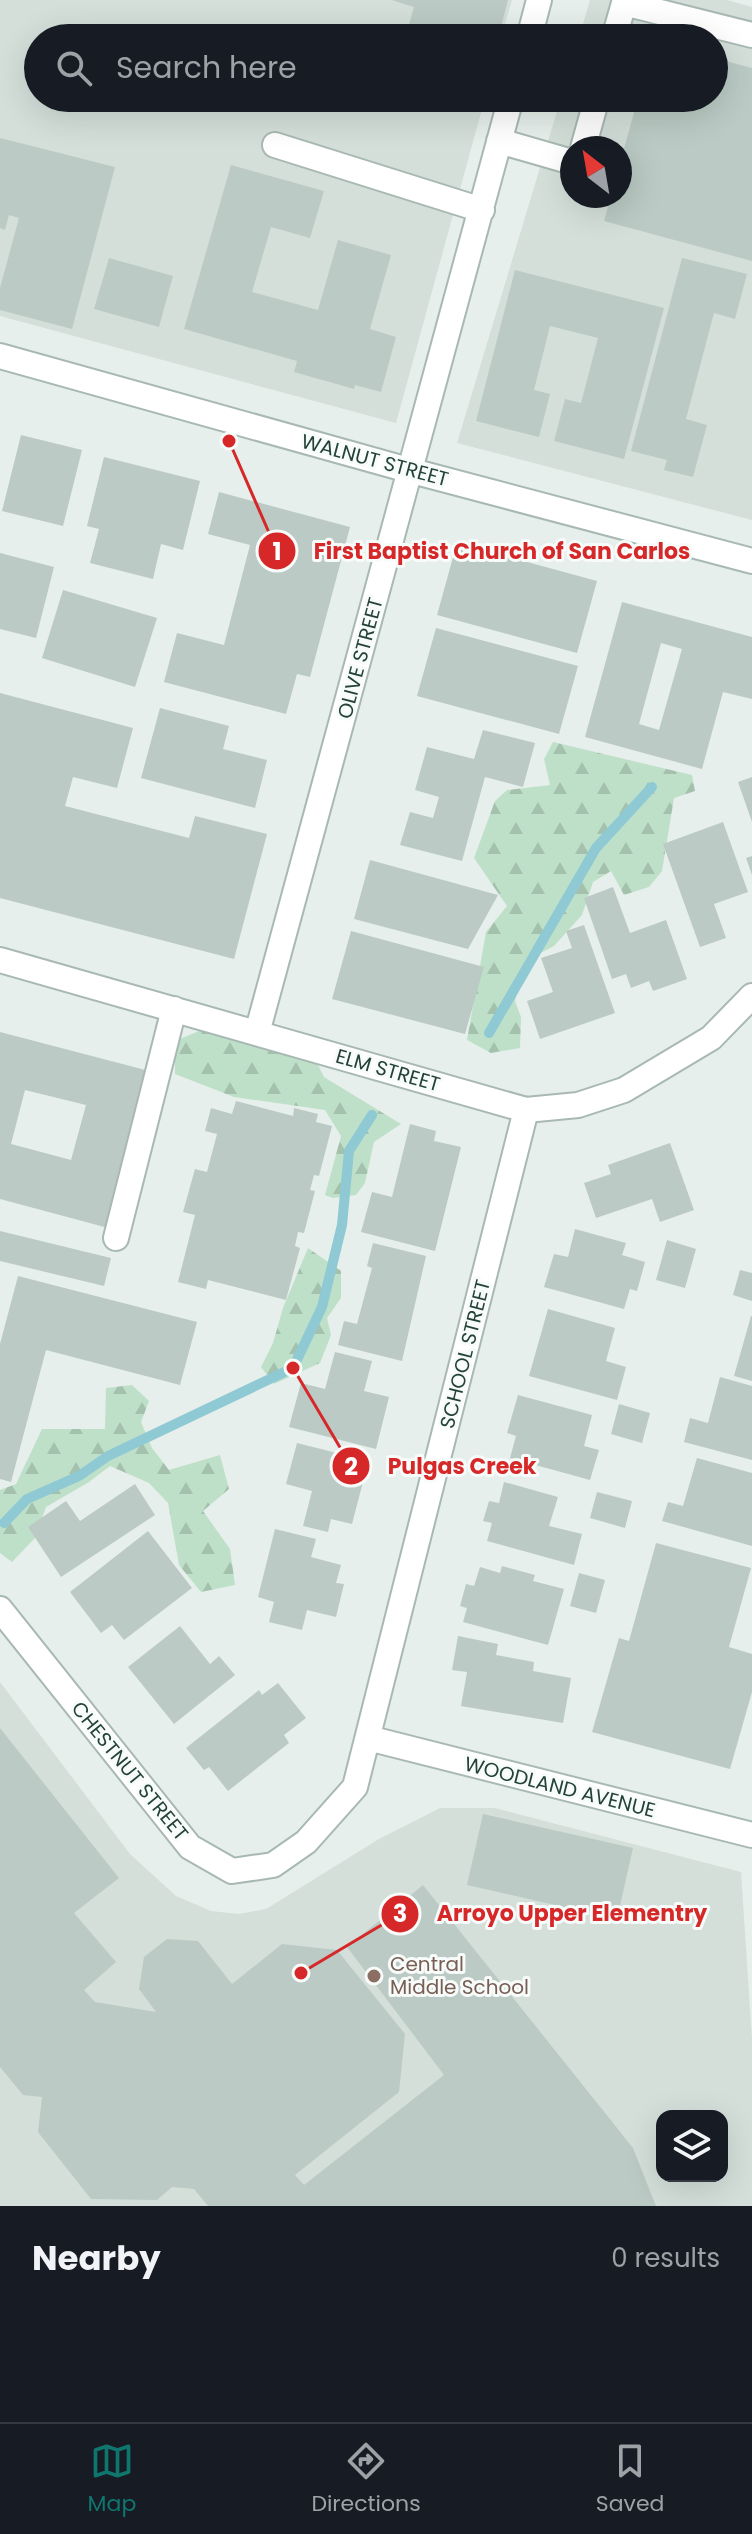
<!DOCTYPE html>
<html lang="en">
<head>
<meta charset="utf-8">
<style>
  body { margin:0; font-family:Poppins,sans-serif; background:#242831; color:#f1f3f6 }
  .controls { position:absolute; right:24px; bottom:24px; display:grid; overflow:hidden; border-radius:16px; box-shadow:0 8px 32px #0002 }
  .controls button { width:72px; height:72px; display:grid; place-items:center; padding:0; border:0; border-bottom:2px solid #363941; background:#171b24; color:#f1f3f6; font:40px sans-serif }
  .compass { position:absolute; left:560px; top:136px; width:72px; height:72px; border-radius:50%; background:#171b24; box-shadow:0 8px 32px #0002; rotate:329deg }
  .list { margin:0; padding:0; list-style:none }
  h2 { display:flex; justify-content:space-between; align-items:center; height:104px; margin:0; padding:0 32px; font-size:34px }
  h2 small { font-size:26px; font-weight:400; color:#9ea1a6 }
  .icon { flex:none; width:44px; height:44px; fill:none; stroke:currentColor; stroke-width:2; stroke-linecap:round; stroke-linejoin:round }
  .map { position:relative; flex:none; width:752px; height:2206px; overflow:hidden }
  .search { position:absolute; background:#171b24; box-shadow:0 8px 32px #0002; left:24px; right:24px; top:24px; height:88px; display:flex; align-items:center; gap:20px; box-sizing:border-box; padding:0 28px; border-radius:44px; color:#9ea1a6; font-size:30px }
  .sheet { height:216px; background:#171b24 }
  nav { display:flex; justify-content:space-around; align-items:center; box-sizing:border-box; height:112px; border-top:2px solid #363941; background:#171b24; font-size:22px; color:#9ea1a6 }
  nav a { display:grid; justify-items:center; gap:4px }
  nav .on { color:#0f766e }
  .map>svg:first-child { display:block }
</style>
</head>
<body>
<div class="map">
<svg width="752" height="2206" viewBox="0 0 752 2206">
  <defs>
    <pattern id="forest-firs" width="22" height="20" patternUnits="userSpaceOnUse" patternTransform="scale(2)"><rect width="22" height="20" fill="#bfe0c8"/><path d="M5 1l3.5 6h-7zM16 11l3.5 6h-7z" fill="#a4c1ad"/></pattern>
  </defs>
  <rect width="100%" height="100%" fill="#e6efeb"/>
  <path fill="#d4dfda" fill-rule="evenodd" d="M0,0H512L501,38H38V98H485L396,423L0,316Z
    M590,0H727L752,7V520L457,443L561,98H714V38H579ZM572,148H620V196H572Z
    M0,1682L130,1854L176,1896L211,1911L239,1914L266,1909L379,1839L440,1808H495L741,1872L752,2039V2206H0ZM662,2116H722V2176H662Z"/>
  <path fill="url(#forest-firs)" d="M553,742L692,775L695,791L674,798L662,871L649,887L624,895L611,871L593,882L582,915L554,946L525,961L515,1001L521,1017L520,1048L491,1053L467,1040L486,932L507,906L474,858L495,801L507,790L550,785L544,759Z
    M199,1031L271,1045L315,1059L324,1077L401,1124L374,1142L365,1183L356,1195L333,1198L325,1195L341,1136L325,1110L234,1097L175,1074V1041Z
    M308,1248L341,1271V1298L327,1318L331,1335L320,1363L274,1384L261,1367L273,1343L283,1308Z
    M132,1385L149,1401L141,1422L152,1448L169,1470L220,1455L229,1489L203,1511L230,1549L235,1585L201,1592L179,1565L168,1503L149,1483L110,1466L89,1482L46,1507L35,1538L12,1562L0,1553V1490L16,1484L42,1429H105L106,1388Z"/>
  <g fill="none" stroke-linecap="round" stroke-linejoin="round">
    <path stroke="#8ec9d4" stroke-width="10" d="M489,1033L596,848L652,787
      M4,1523L27,1499L79,1476L108,1456L293,1368L322,1307L342,1225L349,1151L372,1115"/>
  </g>
  <path fill="#bbcac4" fill-rule="evenodd" d="M392,0H508L498,38H405L414,7Z
    M714,58L752,68V261L604,221L611,196H620V163L638,98H714Z
    M0,138L115,167L72,329L0,310V288L19,218L9,215L5,230L0,228Z
    M231,165L324,191L310,238L271,227L252,292L318,310L338,240L391,255L370,329L396,337L381,392L355,385L354,389L294,372L297,361L184,329Z
    M109,258L173,276L159,327L94,309Z
    M682,258L747,274L735,319L714,313L686,419L707,425L693,477L664,470L667,460L631,451Z
    M515,270L664,308L624,459L554,441L565,399L581,403L598,338L550,326L534,390L550,394L539,437L476,421Z
    M21,435L82,450L63,526L2,511Z
    M104,457L200,481L183,550L161,544L153,579L90,563L99,529L87,526Z
    M219,492L350,527L310,677L297,674L286,714L164,682L177,633L224,645L250,545L208,534Z
    M457,543L597,581L577,653L437,615Z
    M0,553L54,567L36,638L0,629Z
    M63,590L157,618L135,687L42,658Z
    M622,602L752,637V699L723,692L702,769L585,737ZM661,643L682,649L659,730L639,724Z
    M436,628L578,666L559,734L417,696Z
    M0,693L133,728L117,788L73,777L65,806L189,838L195,816L267,834L234,959L0,898Z
    M160,708L229,726L223,749L267,760L255,808L141,778Z
    M483,730L535,743L523,787L485,777L462,861L400,845L410,812L433,818L439,797L415,790L427,747L474,759Z
    M752,777V822L738,782Z
    M723,822L748,892L714,904L726,938L700,947L663,844Z
    M752,856V875L746,858Z
    M370,860L498,895L468,949L354,919Z
    M613,887L630,933L666,920L687,979L653,991L649,981L631,988L626,974L612,979L584,898Z
    M584,925L615,1013L540,1039L527,1001L553,992L541,958L572,948L566,931Z
    M351,931L484,967L465,1034L332,999Z
    M0,1032L153,1072L112,1229L0,1199ZM25,1090L86,1105L71,1160L11,1144Z
    M236,1101L293,1116L294,1108L318,1114L316,1122L332,1126L319,1176L314,1175L310,1190L315,1191L304,1233L298,1232L295,1246L300,1248L286,1300L208,1280L206,1289L178,1282L195,1215L183,1212L195,1169L207,1172L217,1134L205,1131L211,1108L232,1114Z
    M410,1124L436,1131L434,1141L461,1147L435,1251L361,1232L372,1192L392,1197Z
    M670,1143L694,1210L660,1222L652,1199L596,1218L584,1183L611,1174L608,1165Z
    M575,1229L626,1243L622,1255L645,1262L637,1291L630,1289L624,1309L544,1287L554,1254L568,1257Z
    M0,1231L111,1258L104,1286L0,1261Z
    M667,1240L696,1249L685,1288L656,1280Z
    M373,1243L426,1256L402,1361L338,1345L344,1321L357,1324L372,1268L367,1266Z
    M740,1270L752,1273V1301L733,1295Z
    M18,1276L197,1322L180,1385L46,1350L11,1482L0,1479V1344Z
    M548,1309L615,1328L606,1361L626,1367L617,1400L529,1376Z
    M751,1316H752V1381L734,1376Z
    M335,1352L372,1361L364,1391L389,1397L376,1449L289,1427L301,1383L325,1389Z
    M720,1377L752,1386V1460L684,1442L690,1418L708,1423Z
    M518,1395L592,1415L584,1446L599,1450L590,1480L510,1458L516,1436L507,1433Z
    M619,1404L650,1413L642,1443L611,1434Z
    M297,1443L357,1458L352,1475L364,1478L352,1524L331,1519L328,1532L303,1526L312,1491L286,1484Z
    M697,1458L752,1473V1546L662,1521L668,1502L683,1506Z
    M504,1482L558,1497L549,1526L582,1534L574,1565L487,1541L492,1523L483,1521L489,1501L499,1503Z
    M135,1484L155,1515L61,1577L28,1527L66,1501L80,1521Z
    M597,1492L632,1501L625,1528L590,1518Z
    M275,1529L316,1539L311,1557L341,1565L336,1583L344,1584L336,1617L307,1610L302,1630L269,1622L274,1602L258,1597Z
    M148,1531L192,1588L124,1640L112,1625L101,1633L70,1592Z
    M656,1543L751,1568L729,1647L752,1654V1692L730,1769L592,1732L619,1638L629,1641Z
    M502,1566L535,1575L533,1581L564,1589L548,1645L463,1622L467,1608L460,1606L466,1584L474,1586L480,1567L500,1573Z
    M579,1573L605,1580L596,1613L570,1606Z
    M180,1626L210,1664L219,1656L235,1675L174,1724L128,1667Z
    M458,1636L498,1644L496,1655L534,1662L533,1671L571,1678L563,1723L461,1706L467,1672L452,1670Z
    M278,1683L306,1718L284,1735L289,1743L228,1791L209,1767L204,1770L186,1748L259,1690L262,1695Z
    M0,1728L119,1878L74,1913L116,1962L84,1990L95,2002L156,2012L139,1989L144,1957L167,1939L198,1941L232,1984L282,1944L337,1950L405,2034L399,2092L295,2175L304,2185L444,2075L347,1947L423,1885L633,2148L656,2206H208L194,2189L172,2187L157,2200L91,2199L38,2132L42,2097L23,2095L0,2067Z
    M483,1814L633,1848L617,1919L467,1885Z"/>
  <g fill="none" stroke-linecap="round" stroke-linejoin="round">
    <g stroke="#a8b8b2" stroke-width="28">
      <path id="minor" d="M529,38L539,0
        M614,38L624,3L752,35
        M499,141L572,162
        M275,145L482,210
        M583,148L597,98
        M0,356L412,471L752,561
        M0,960L526,1110L578,1105L624,1090L711,1038L752,996
        M257,1033L511,98
        M116,1238L174,1009
        M0,1609L190,1847L232,1871L273,1865L306,1842L355,1787L526,1110
        M368,1738L752,1835"/>
    </g>
    <use href="#minor" stroke="#fff" stroke-width="24"/>
  </g>
  <circle fill="#8d6e63" stroke="#f7fbf9" stroke-width="3" cx="374" cy="1976" r="8"/>
  <g text-anchor="middle" stroke-width="6" stroke-linejoin="round" paint-order="stroke">
    <g font-size="20" fill="#24423a" stroke="#f7fbf9">
      <text transform="translate(375 460) rotate(15)" y="7">WALNUT STREET</text>
      <text transform="translate(360 658) rotate(-75)" y="7">OLIVE STREET</text>
      <text transform="translate(388 1070) rotate(16)" y="7">ELM STREET</text>
      <text transform="translate(465 1354) rotate(-76)" y="7">SCHOOL STREET</text>
      <text transform="translate(130 1771) rotate(51)" y="7">CHESTNUT STREET</text>
      <text transform="translate(560 1787) rotate(14)" y="7">WOODLAND AVENUE</text>
    </g>
    <g font-size="20" fill="#785e54" stroke="#f7fbf9" text-anchor="start">
      <text x="390" y="1971">Central<tspan x="390" dy="23">Middle School</tspan></text>
    </g>
  </g>
  <path fill="none" stroke="#d62828" stroke-width="3" d="M229 441L277 551M293 1368L351 1466M301 1973L400 1914"/>
  <g fill="#d62828" stroke="#f7fbf9" stroke-width="3">
    <circle cx="229" cy="441" r="8"/>
    <circle cx="293" cy="1368" r="8"/>
    <circle cx="301" cy="1973" r="8"/>
    <circle cx="277" cy="551" r="20"/>
    <circle cx="351" cy="1466" r="20"/>
    <circle cx="400" cy="1914" r="20"/>
  </g>
  <g font-size="24" text-anchor="middle" font-weight="bold" fill="#fff">
    <text x="277" y="560">1</text>
    <text x="351" y="1475">2</text>
    <text x="400" y="1922">3</text>
  </g>
  <g font-size="22" text-anchor="middle" font-weight="bold" fill="#d62828" stroke="#f7fbf9" stroke-width="6" stroke-linejoin="round" paint-order="stroke">
    <text x="502" y="559">First Baptist Church of San Carlos</text>
    <text x="462" y="1474">Pulgas Creek</text>
    <text x="572" y="1921">Arroyo Upper Elementry</text>
  </g>
</svg>
<div class="controls">
<button><svg class="icon" aria-label="layers" viewBox="0 0 24 24"><path d="M12 4l9 5-9 5-9-5zM3 14l9 5 9-5"/></svg></button>
</div>
<svg class="compass" viewBox="-18 -18 36 36"><path d="M0-13l5 13h-10z" fill="#e53935"/><path d="M0 13l5-13h-10z" fill="#9ea1a6"/></svg>
<div class="search"><svg class="icon" aria-label="search" viewBox="0 0 24 24"><circle cx="10" cy="10" r="6"/><path d="M15 15l6 6"/></svg>Search here</div>
</div>
<section class="sheet">
<h2>Nearby<small>0 results</small></h2>
<ul class="list">
</ul>
</section>
<nav>
<a class="on"><svg class="icon" aria-label="map" viewBox="0 0 24 24"><path d="M3 6l6-2 6 2 6-2v14l-6 2-6-2-6 2zM9 4v14M15 6v14"/></svg>Map</a>
<a><svg class="icon" aria-label="directions" viewBox="0 0 24 24"><path d="M12 3l9 9-9 9-9-9zM9 14v-3h6M13 9l2 2-2 2"/></svg>Directions</a>
<a><svg class="icon" aria-label="saved" viewBox="0 0 24 24"><path d="M7 4h10v16l-5-4-5 4z"/></svg>Saved</a>
</nav>
</body>
</html>
